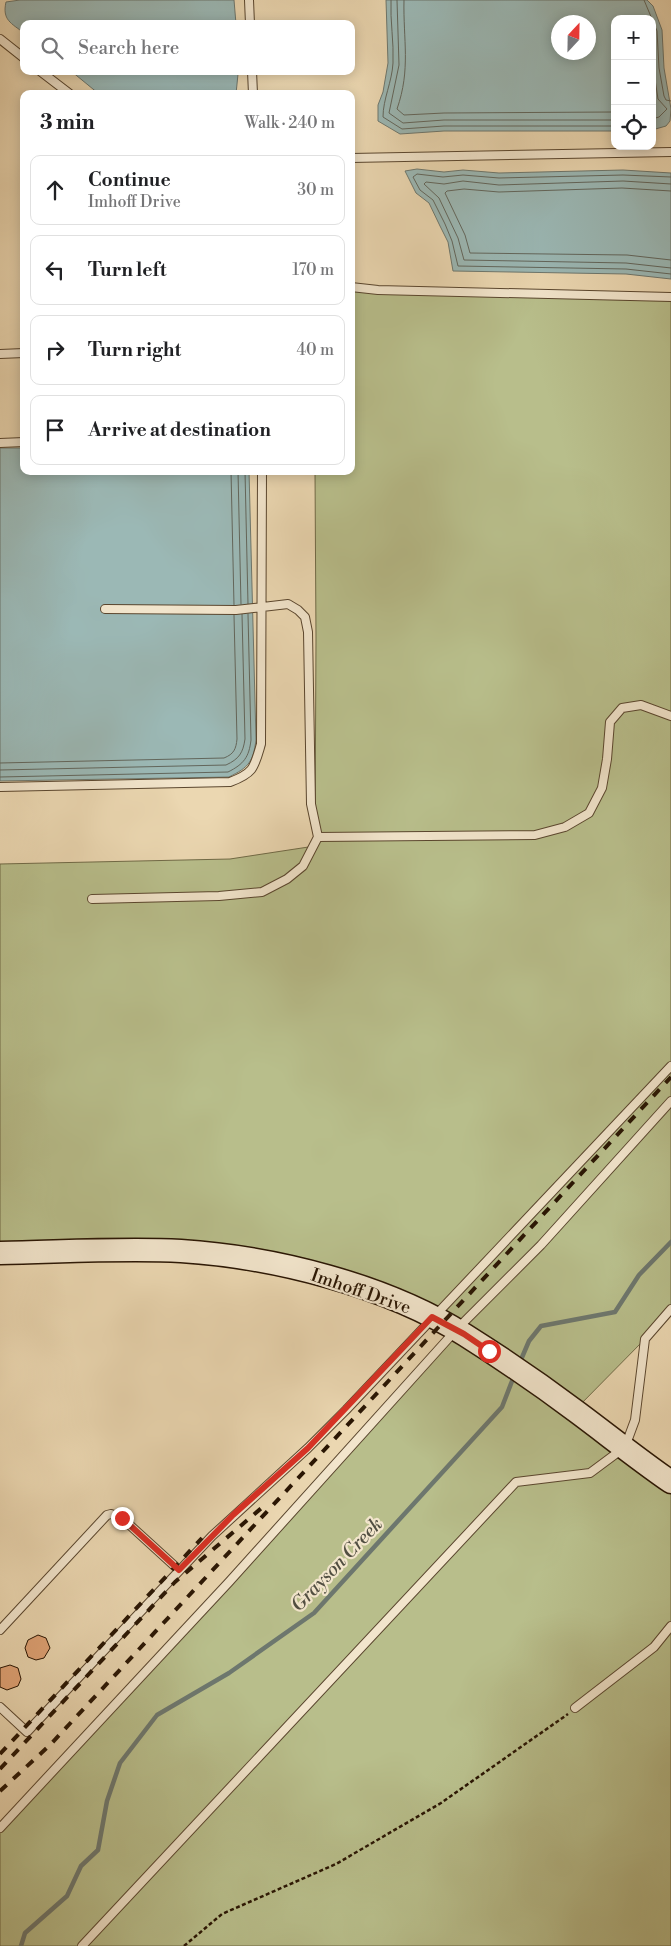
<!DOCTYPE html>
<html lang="en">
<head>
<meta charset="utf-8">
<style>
  body { margin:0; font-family:"Libre Bodoni",serif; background:#f2f2f2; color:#202124 }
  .controls { position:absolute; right:15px; top:15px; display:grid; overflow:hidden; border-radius:10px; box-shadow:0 2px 12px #0003 }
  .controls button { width:45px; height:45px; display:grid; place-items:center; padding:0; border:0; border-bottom:1px solid #e0e0e0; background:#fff; color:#202124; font:25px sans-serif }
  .compass { position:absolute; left:551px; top:15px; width:45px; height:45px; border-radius:50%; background:#fff; box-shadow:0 2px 12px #0003; rotate:22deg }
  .stop { position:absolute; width:15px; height:15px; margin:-11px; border:4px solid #d93025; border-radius:50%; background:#fff }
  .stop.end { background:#d93025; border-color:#fff; box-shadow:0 1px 5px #0008 }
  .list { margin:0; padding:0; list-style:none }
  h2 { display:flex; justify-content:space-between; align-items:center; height:65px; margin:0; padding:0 20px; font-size:21px }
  h2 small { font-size:16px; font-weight:400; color:#757577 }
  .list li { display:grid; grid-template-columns:32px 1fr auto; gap:15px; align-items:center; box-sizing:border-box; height:70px; margin:0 10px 10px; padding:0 10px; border:1px solid #e0e0e0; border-radius:10px }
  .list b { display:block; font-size:19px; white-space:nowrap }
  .list p { margin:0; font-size:16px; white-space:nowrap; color:#757577 }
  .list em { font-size:16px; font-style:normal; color:#757577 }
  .icon { flex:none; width:28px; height:28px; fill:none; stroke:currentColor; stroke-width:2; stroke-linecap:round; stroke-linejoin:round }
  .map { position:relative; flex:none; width:671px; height:1946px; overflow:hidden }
  .search { position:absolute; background:#fff; box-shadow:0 2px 12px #0003; left:20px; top:20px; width:335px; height:55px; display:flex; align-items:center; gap:12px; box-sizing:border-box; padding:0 18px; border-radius:10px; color:#757577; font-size:19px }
  .panel { position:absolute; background:#fff; box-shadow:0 2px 12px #0003; left:20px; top:90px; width:335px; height:385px; border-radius:10px }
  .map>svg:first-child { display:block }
</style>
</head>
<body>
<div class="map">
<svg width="671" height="1946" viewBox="0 0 671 1946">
  <rect width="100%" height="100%" fill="#ebd7b1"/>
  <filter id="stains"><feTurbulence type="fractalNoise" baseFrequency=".004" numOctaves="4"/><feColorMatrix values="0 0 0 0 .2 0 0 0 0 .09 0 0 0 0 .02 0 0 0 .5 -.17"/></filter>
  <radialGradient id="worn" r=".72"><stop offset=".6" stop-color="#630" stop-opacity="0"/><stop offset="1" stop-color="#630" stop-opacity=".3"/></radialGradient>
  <path fill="#b8be8b" stroke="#706a47" d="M351,287L671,297V1309L645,1339L575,1410L671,1482V1946H0V1828L456,1330L285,1266L0,1253V864L230,859L315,846L316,638L315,471H351Z"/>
  <path fill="#9bb8b5" stroke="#6d776e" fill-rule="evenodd" d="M20,0H234L236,24H24V33C11,23 2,20 6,2Z
    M386,0H647L653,6L662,30L664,68L671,109L670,121L666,126L652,130V19H615V131H444L400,134L378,121V105L383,92L388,63ZM588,22V52H558V22Z
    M71,71H238V74L236,94H99Z
    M417,169L444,172L463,170L499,173L623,170L671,173V279L626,274L453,271L448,242L440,226L429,203L416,193L405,171Z
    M0,448H24V471H249L256,740C253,762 249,767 229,777L0,781Z"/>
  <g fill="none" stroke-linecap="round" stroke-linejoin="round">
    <path stroke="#62665c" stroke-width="1" d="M391,0C390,21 394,42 393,63C392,82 383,99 383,117L402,129L444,126H615
      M397,0L399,65L389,113L403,123L444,120H615
      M404,0C403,40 411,69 397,109L404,115L444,113L615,112
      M644,0L657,31L659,68L664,96L666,100L671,101
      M652,60L658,99L667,109L659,117L652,119
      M671,177L623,175L499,178L463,175L443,177L417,174L413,177L420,190L433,200L445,224L452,241L458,266L626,269L671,274
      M671,184L623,181L499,185L463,181L444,184L426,182L424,184L439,198L458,238L464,260L626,263L671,268
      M671,191L622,188L499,192L464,189L447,191L445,193L465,235L470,253L627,255L671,260
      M231,471L234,605
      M238,471L241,604
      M245,471L248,604
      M0,763L224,758C234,754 236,749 237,739L234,615
      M0,770L226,765C239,759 243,753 245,739L242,614
      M0,777L228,772C244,764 249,757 251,740L248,614"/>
    <path stroke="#6d776e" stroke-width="4.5" d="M520,1362L529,1341L541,1326L615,1312L639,1275L671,1242
      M21,1946L25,1933L67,1896L81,1866L98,1850L107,1801L120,1763L157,1715L229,1673L314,1613L502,1407L514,1376"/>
  </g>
  <path fill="#e1a477" stroke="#291503" d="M38,1635L46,1638L50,1648L44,1658L36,1660L28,1657L25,1648L28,1640Z
    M10,1665L18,1668L21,1679L18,1686L7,1690L0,1687V1668Z"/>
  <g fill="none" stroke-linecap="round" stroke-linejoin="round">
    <g stroke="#5a462e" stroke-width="10">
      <path id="lane" d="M249,0L250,24
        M0,39L24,58
        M40,71L70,94
        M252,71L253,94
        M351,158L671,152
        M351,287L378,290L671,297
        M0,354L24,353
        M0,443L24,442
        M105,609L236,610L288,604L298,610L305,617L308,632L311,804L318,837
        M0,787L230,782C254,773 254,768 261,744L262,471
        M92,899L219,896L262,892L287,879L303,866L318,837L535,835L565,827L589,813L602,788L607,759L610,722L622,708L641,705L671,716
        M0,1630L107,1515L111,1514L122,1518L179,1570
        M0,1707L27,1732L212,1536L308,1448L346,1410L671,1066
        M575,1708L654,1647L671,1626
        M0,1828L229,1582L456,1330L541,1245L671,1101
        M82,1946L516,1482L590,1473L625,1447L635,1420L645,1339L671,1309"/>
    </g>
    <g stroke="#291503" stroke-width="25">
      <path id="secondary" d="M0,1253C60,1252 121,1248 181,1251C274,1257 386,1285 465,1335C503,1359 541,1385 577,1412C608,1435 639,1460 671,1482"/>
    </g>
    <path stroke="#291503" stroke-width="2.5" stroke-dasharray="4 2.5" stroke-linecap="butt" d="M184,1946L222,1914L336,1864L441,1803L568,1714"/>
    <use href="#lane" stroke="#f2e5cc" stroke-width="8"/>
    <use href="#secondary" stroke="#f2e5cc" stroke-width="22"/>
    <path stroke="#291503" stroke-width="4" stroke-dasharray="9 9" stroke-linecap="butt" d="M0,1754L202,1538
      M0,1769L175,1582L265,1505
      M0,1791L50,1745L671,1077"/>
  </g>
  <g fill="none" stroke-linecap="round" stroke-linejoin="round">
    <path stroke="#d93025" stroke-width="6" d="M122,1518L179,1570L233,1515L308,1448L432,1317L464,1334L489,1351"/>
  </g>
  <g text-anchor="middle" stroke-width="4.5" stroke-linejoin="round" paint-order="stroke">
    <g font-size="18" fill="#291503" stroke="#f2e5cc">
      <text transform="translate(361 1291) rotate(19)" y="6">Imhoff Drive</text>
    </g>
    <g font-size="19" font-style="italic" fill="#514e41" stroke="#f2e5cc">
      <text transform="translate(336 1564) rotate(-46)" y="7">Grayson Creek</text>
    </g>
  </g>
  <rect width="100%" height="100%" filter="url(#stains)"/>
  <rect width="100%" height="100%" fill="url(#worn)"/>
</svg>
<div class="controls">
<button>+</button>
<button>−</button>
<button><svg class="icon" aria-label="locate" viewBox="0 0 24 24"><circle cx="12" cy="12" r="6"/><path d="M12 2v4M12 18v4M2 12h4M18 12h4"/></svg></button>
</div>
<svg class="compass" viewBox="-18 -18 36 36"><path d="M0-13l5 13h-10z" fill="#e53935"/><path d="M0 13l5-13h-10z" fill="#757577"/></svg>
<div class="stop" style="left:489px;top:1351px"></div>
<div class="stop end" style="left:122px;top:1518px"></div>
<div class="search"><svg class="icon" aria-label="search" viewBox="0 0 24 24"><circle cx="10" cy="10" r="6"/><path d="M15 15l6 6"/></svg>Search here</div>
<section class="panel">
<h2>3 min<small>Walk · 240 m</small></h2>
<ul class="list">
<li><svg class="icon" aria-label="ahead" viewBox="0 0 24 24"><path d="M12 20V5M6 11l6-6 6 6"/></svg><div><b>Continue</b><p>Imhoff Drive</p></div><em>30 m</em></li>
<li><svg class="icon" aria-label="left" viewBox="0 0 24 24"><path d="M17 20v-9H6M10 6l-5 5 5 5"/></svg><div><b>Turn left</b></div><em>170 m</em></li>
<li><svg class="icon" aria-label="right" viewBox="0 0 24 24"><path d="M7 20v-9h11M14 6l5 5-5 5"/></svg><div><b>Turn right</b></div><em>40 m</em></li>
<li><svg class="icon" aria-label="arrive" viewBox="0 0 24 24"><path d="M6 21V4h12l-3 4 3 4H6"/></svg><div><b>Arrive at destination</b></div></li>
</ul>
</section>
</div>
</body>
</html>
